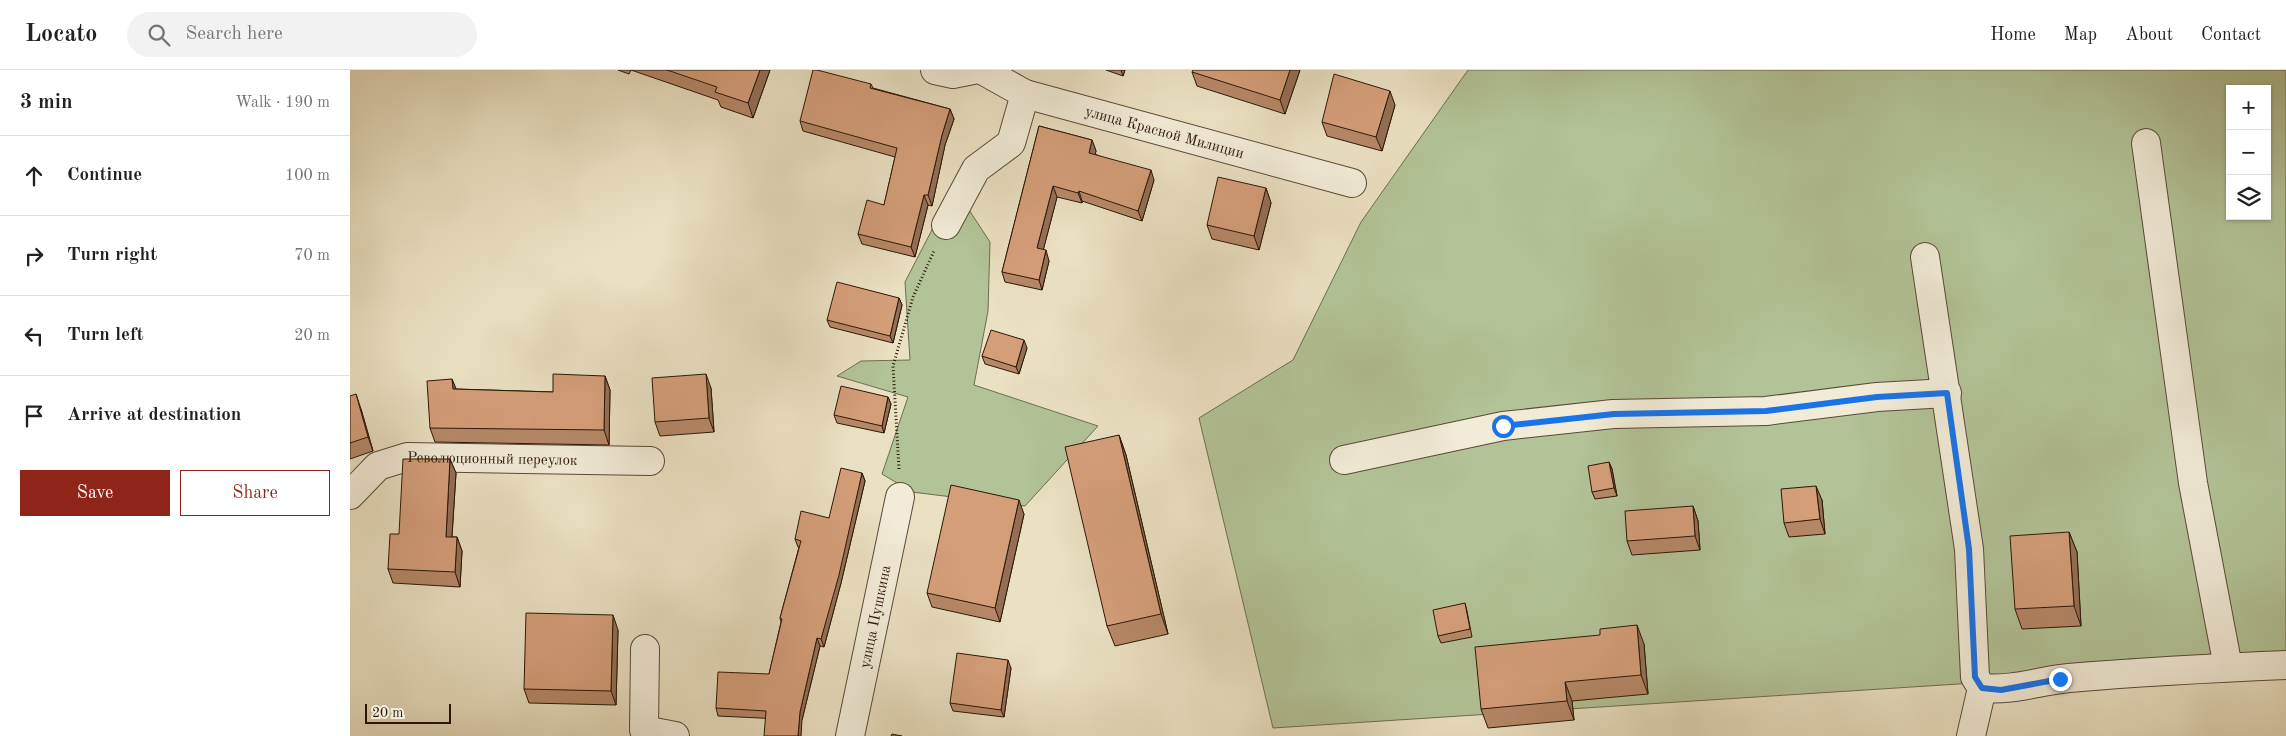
<!DOCTYPE html>
<html lang="en">
<head>
<meta charset="utf-8">
<style>
  body { margin:0; font-family:"Old Standard TT",serif; background:#f2f2f2; color:#202124 }
  .controls { position:absolute; right:15px; top:15px; display:grid; overflow:hidden; border-radius:0px; box-shadow:0 1px 4px #0004 }
  .controls button { width:45px; height:45px; display:grid; place-items:center; padding:0; border:0; border-bottom:1px solid #e0e0e0; background:#fff; color:#202124; font:25px sans-serif }
  .scale { position:absolute; left:15px; bottom:12px; width:86px; box-sizing:border-box; padding-left:5px; border:2px solid #2b1709; border-top:0; font-size:14px; line-height:18px; white-space:nowrap; color:#2b1709; -webkit-text-stroke:4px #f1ebd7; paint-order:stroke }
  .stop { position:absolute; width:15px; height:15px; margin:-11px; border:4px solid #1a73e8; border-radius:50%; background:#fff }
  .stop.end { background:#1a73e8; border-color:#fff; box-shadow:0 1px 5px #0008 }
  .list { margin:0; padding:0; list-style:none }
  h2 { display:flex; justify-content:space-between; align-items:center; height:65px; margin:0; padding:0 20px; font-size:21px }
  h2 small { font-size:16px; font-weight:400; color:#757577 }
  .list li { display:grid; grid-template-columns:32px 1fr auto; gap:15px; align-items:center; box-sizing:border-box; height:80px; padding:0 20px; border-top:1px solid #e0e0e0 }
  .list b { display:block; font-size:19px; white-space:nowrap }
  .list em { font-size:16px; font-style:normal; color:#757577 }
  .actions { display:flex; gap:10px; padding:15px 20px }
  .actions a { flex:1; padding:11px 0; border:1px solid #8f2418; border-radius:0px; text-align:center; font-size:18px; color:#8f2418 }
  .actions .main { background:#8f2418; color:#fff }
  .icon { flex:none; width:28px; height:28px; fill:none; stroke:currentColor; stroke-width:2; stroke-linecap:round; stroke-linejoin:round }
  .map { position:relative; flex:none; width:1936px; height:666px; overflow:hidden }
  header { display:flex; align-items:center; gap:30px; box-sizing:border-box; height:70px; padding:0 25px; background:#fff; border-bottom:1px solid #e0e0e0 }
  header strong { font-size:24px }
  nav { display:flex; gap:28px; margin-inline-start:auto; font-size:18px }
  .search { width:350px; height:45px; background:#f2f2f2; display:flex; align-items:center; gap:12px; box-sizing:border-box; padding:0 18px; border-radius:28px; color:#757577; font-size:19px }
  main { display:flex }
  aside { flex:1; background:#fff }
  .map>svg:first-child { display:block }
</style>
</head>
<body>
<header>
<strong>Locato</strong>
<div class="search"><svg class="icon" aria-label="search" viewBox="0 0 24 24"><circle cx="10" cy="10" r="6"/><path d="M15 15l6 6"/></svg>Search here</div>
<nav><a>Home</a><a>Map</a><a>About</a><a>Contact</a></nav>
</header>
<main>
<aside>
<h2>3 min<small>Walk · 190 m</small></h2>
<ul class="list">
<li><svg class="icon" aria-label="ahead" viewBox="0 0 24 24"><path d="M12 20V5M6 11l6-6 6 6"/></svg><div><b>Continue</b></div><em>100 m</em></li>
<li><svg class="icon" aria-label="right" viewBox="0 0 24 24"><path d="M7 20v-9h11M14 6l5 5-5 5"/></svg><div><b>Turn right</b></div><em>70 m</em></li>
<li><svg class="icon" aria-label="left" viewBox="0 0 24 24"><path d="M17 20v-9H6M10 6l-5 5 5 5"/></svg><div><b>Turn left</b></div><em>20 m</em></li>
<li><svg class="icon" aria-label="arrive" viewBox="0 0 24 24"><path d="M6 21V4h12l-3 4 3 4H6"/></svg><div><b>Arrive at destination</b></div></li>
</ul>
<div class="actions"><a class="main">Save</a><a>Share</a></div>
</aside>
<div class="map">
<svg width="1936" height="666" viewBox="0 0 1936 666">
  <rect width="100%" height="100%" fill="#eae0c2"/>
  <filter id="stains"><feTurbulence type="fractalNoise" baseFrequency=".004" numOctaves="4"/><feColorMatrix values="0 0 0 0 .2 0 0 0 0 .09 0 0 0 0 .02 0 0 0 .5 -.17"/></filter>
  <radialGradient id="worn" r=".72"><stop offset=".6" stop-color="#630" stop-opacity="0"/><stop offset="1" stop-color="#630" stop-opacity=".3"/></radialGradient>
  <path fill="#b2c397" stroke="#6e6d50" fill-rule="evenodd" d="M1118,0H1936V586L1780,589L1671,610L923,658L849,348L943,290L1011,152ZM1880,19H1917V146H1880Z
    M604,117L640,172L638,241L624,315L748,356L675,436L562,422L532,404L558,327L487,306L511,291L560,290L555,212Z"/>
  <g fill="none" stroke-linecap="round" stroke-linejoin="round">
    <g stroke="#5b4937" stroke-width="30">
      <g id="minor">
        <path d="M585,0L603,4L623,0"/>
        <path id="s1" d="M632,0L675,24L1002,113"/>
        <path d="M1796,73L1843,413L1878,597"/>
        <path d="M596,155L626,99L661,73L675,24"/>
        <path d="M1575,187L1619,479L1625,607L1632,618C1662,621 1689,611 1719,608C1791,602 1863,598 1936,595"/>
        <path d="M994,390L1153,356L1263,344L1416,341L1527,327L1597,323"/>
        <path id="s2" d="M0,425L28,396L57,387L300,391"/>
        <path d="M295,579L294,660L325,666"/>
        <path id="s3" d="M500,666L550,427"/>
        <path d="M1621,666L1632,618"/>
      </g>
    </g>
    <path stroke="#2b1709" stroke-width="3" stroke-dasharray="1 2.5" stroke-linecap="butt" d="M549,399L543,296L563,227L584,181"/>
    <use href="#minor" stroke="#f1ebd7" stroke-width="28"/>
  </g>
  <path fill="#b68868" stroke="#2b1709" d="M268,0H420L403,48L371,37L368,30L281,0L279,4Z
    M756,0H775L773,6Z
    M950,0L935,44L847,16L842,2Z
    M521,14L523,18L600,39L604,49L595,75L582,136L578,135L565,187L512,174L508,164L534,135L545,87L453,61L450,51Z
    M1045,35L1032,81L977,66L972,52Z
    M689,56L742,70L746,81L745,84L804,110L792,151L732,131V133L707,127L693,180L699,191L692,220L655,212L652,202Z
    M916,118L921,133L909,180L862,169L857,155Z
    M549,228L552,235L543,273L480,257L477,250Z
    M677,278L669,304L635,294L632,286Z
    M255,306L260,320L259,375L85,372L80,358L102,309L106,319L203,322Z
    M361,318L364,362L310,366L305,352Z
    M0,326L11,339L23,381L0,389Z
    M538,327L541,334L534,363L487,353L484,345Z
    M769,365L776,385L818,564L765,576L757,556Z
    M100,389L106,403L102,467H107L112,481L110,517L43,513L38,499L49,464Z
    M1259,392L1262,399L1267,426L1245,429L1242,422Z
    M512,403L515,411L491,513L474,577L470,576L452,650L368,646L366,638L419,604L431,552L430,548L449,477H448L445,469L479,448Z
    M1472,430L1475,464L1439,467L1434,453Z
    M1343,436L1348,451L1350,480L1282,485L1277,471Z
    M674,444L650,552L582,537L577,523Z
    M1719,462L1727,482L1731,556L1672,559L1665,539Z
    M1115,533L1117,541L1122,567L1091,573L1088,566Z
    M268,560L266,635L179,633L174,619Z
    M1294,574L1298,624L1222,631L1224,650L1138,658L1131,639Z
    M661,598L654,647L603,641L600,633Z"/>
  <path fill="#946f55" stroke="#2b1709" d="M410,0H420L403,48L398,33Z
    M771,0H775L773,6Z
    M940,0H950L935,44L930,30Z
    M1040,21L1045,35L1032,81L1026,67Z
    M600,39L604,49L595,75L582,136L578,125L592,65Z
    M742,70L746,81L743,93L739,83Z
    M801,100L804,110L792,151L788,141Z
    M703,116L707,127L691,189L687,178Z
    M916,118L921,133L909,180L904,166Z
    M729,121L732,131V133L728,123Z
    M574,125L578,135L565,187L561,177Z
    M696,180L699,191L692,220L689,210Z
    M549,228L552,235L543,273L540,266Z
    M674,270L677,278L669,304L666,297Z
    M356,304L361,318L364,362L359,348Z
    M255,306L260,320L259,375L254,360Z
    M102,309L108,324L103,319Z
    M6,324L11,339L23,381L18,367Z
    M538,327L541,334L534,363L532,356Z
    M769,365L776,385L818,564L811,544Z
    M100,389L106,403L101,481L96,467Z
    M1259,392L1262,399L1267,426L1264,418Z
    M512,403L515,411L491,513L474,577L471,569Z
    M1466,416L1472,430L1475,464L1470,449Z
    M669,430L674,444L650,552L645,538Z
    M1343,436L1348,451L1350,480L1345,466Z
    M1719,462L1727,482L1731,556L1724,536Z
    M107,467L112,481L110,517L105,502Z
    M263,545L268,560L266,635L261,621Z
    M1287,555L1294,574L1298,624L1291,605Z
    M467,568L470,576L452,650L451,666H448L450,642Z
    M658,590L661,598L654,647L651,640Z
    M1215,612L1222,631L1224,650L1217,631Z"/>
  <path fill="#d49e79" stroke="#2b1709" d="M317,0H410L398,33L365,22L367,17Z
    M463,0H467L521,14L520,18L600,39L592,65L578,125H574L561,177L508,164L517,130L534,135L547,78L450,51Z
    M843,0H940L930,30L842,2Z
    M984,4L1040,21L1026,67L972,52Z
    M689,56L742,70L739,83L801,100L788,141L729,121L728,123L703,116L687,178L696,180L689,210L652,202Z
    M868,107L916,118L904,166L857,155Z
    M487,212L549,228L540,266L477,250Z
    M641,260L674,270L666,297L632,286Z
    M203,304L255,306L254,360L80,358L77,311L102,309L103,319L203,322Z
    M356,304L359,348L305,352L302,308Z
    M491,316L538,327L532,356L484,345Z
    M6,324L18,367L0,373V326Z
    M769,365L811,544L757,556L715,377Z
    M53,389H100L96,467H107L105,502L38,499L40,464H49Z
    M1259,392L1264,418L1242,422L1238,396Z
    M491,398L512,403L489,505L471,569L467,568L450,642L448,666H414L416,641L366,638L368,602L419,604L432,549L430,548L451,471L445,469L451,441L479,448Z
    M601,415L669,430L645,538L577,523Z
    M1466,416L1470,449L1434,453L1431,419Z
    M1343,436L1345,466L1277,471L1275,441Z
    M1719,462L1724,536L1665,539L1660,466Z
    M1115,533L1120,559L1088,566L1083,540Z
    M176,543L263,545L261,621L174,619Z
    M1287,555L1291,605L1215,612L1217,631L1131,639L1125,577L1250,565V559Z
    M607,583L658,590L651,640L600,633Z
    M542,664L552,666H541Z"/>
  <g fill="none" stroke-linecap="round" stroke-linejoin="round">
    <path stroke="#1a73e8" stroke-width="6" d="M1153,356L1264,344L1416,341L1527,327L1597,323L1619,479L1625,607L1632,618L1651,620L1710,609"/>
  </g>
  <g text-anchor="middle" stroke-width="5" stroke-linejoin="round" paint-order="stroke">
    <g font-size="15" fill="#2b1709" stroke="#f1ebd7">
      <text dy="5" stroke="none"><textPath href="#s1" startOffset="194">улица Красной Милиции</textPath></text>
      <text dy="5" stroke="none"><textPath href="#s2" startOffset="156">Революционный переулок</textPath></text>
      <text dy="5" stroke="none"><textPath href="#s3" startOffset="122">улица Пушкина</textPath></text>
    </g>
  </g>
  <rect width="100%" height="100%" filter="url(#stains)"/>
  <rect width="100%" height="100%" fill="url(#worn)"/>
</svg>
<div class="controls">
<button>+</button>
<button>−</button>
<button><svg class="icon" aria-label="layers" viewBox="0 0 24 24"><path d="M12 4l9 5-9 5-9-5zM3 14l9 5 9-5"/></svg></button>
</div>
<div class="scale">20 m</div>
<div class="stop" style="left:1153px;top:356px"></div>
<div class="stop end" style="left:1710px;top:609px"></div>
</div>
</main>
</body>
</html>
